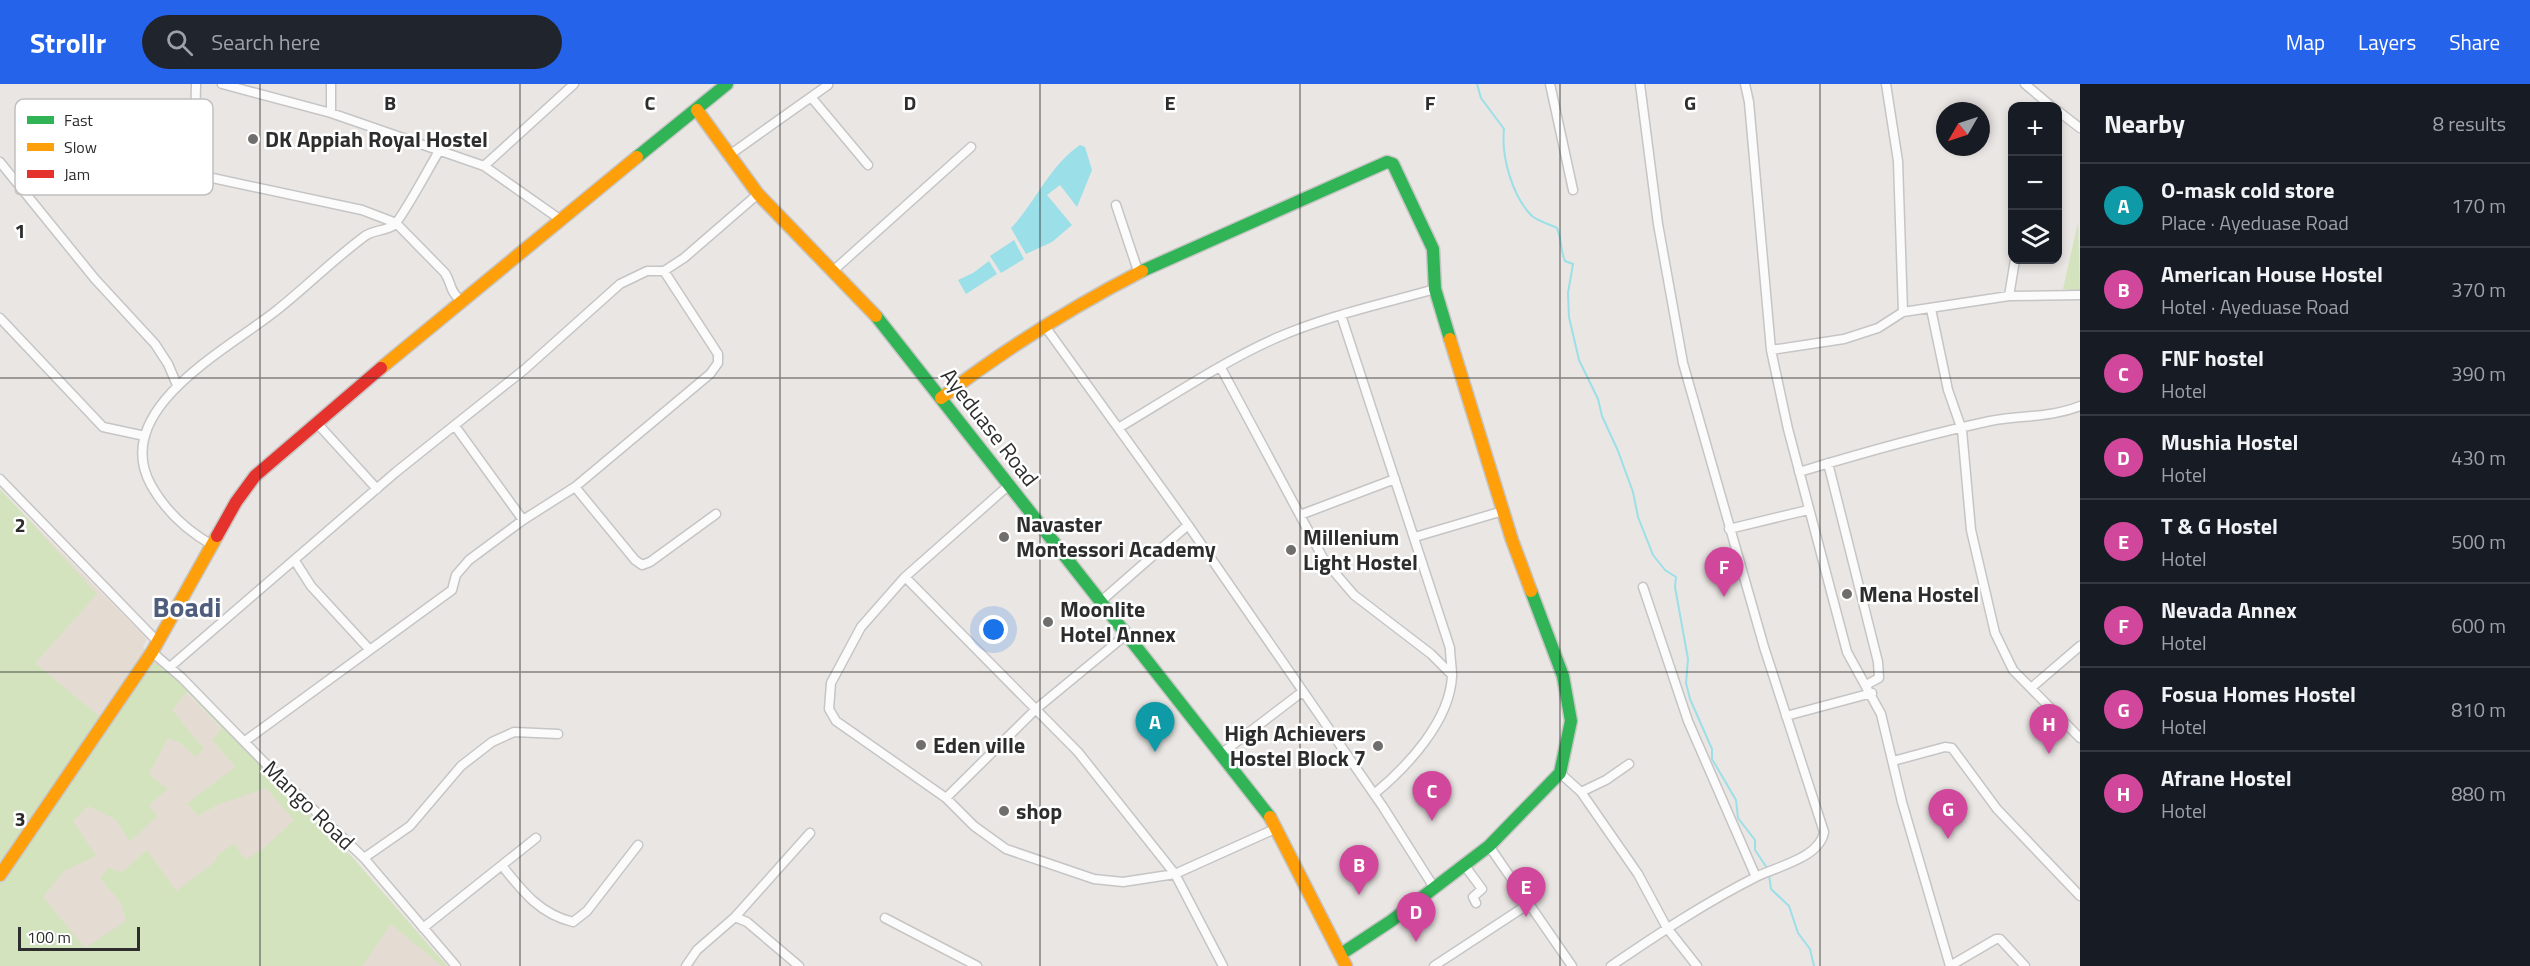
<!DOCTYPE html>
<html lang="en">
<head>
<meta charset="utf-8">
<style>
  body { margin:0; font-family:"Titillium Web",sans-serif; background:#20242c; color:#f1f3f6 }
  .controls { position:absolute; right:18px; top:18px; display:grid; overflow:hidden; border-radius:12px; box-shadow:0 3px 9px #0003 }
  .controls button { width:54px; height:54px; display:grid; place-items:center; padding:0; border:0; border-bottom:2px solid #363941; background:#171b24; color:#f1f3f6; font:30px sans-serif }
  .compass { position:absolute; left:1936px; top:18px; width:54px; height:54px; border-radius:50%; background:#171b24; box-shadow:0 3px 9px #0003; rotate:231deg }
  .scale { position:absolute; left:18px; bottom:15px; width:122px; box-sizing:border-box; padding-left:6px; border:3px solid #2d2d2d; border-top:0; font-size:16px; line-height:21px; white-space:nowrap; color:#2d2d2d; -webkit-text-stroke:4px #fff; paint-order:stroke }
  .you { position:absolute; left:994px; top:546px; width:21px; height:21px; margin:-15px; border:4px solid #fff; border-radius:50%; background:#1a73e8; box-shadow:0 0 0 9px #1a73e833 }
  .badge { display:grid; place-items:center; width:39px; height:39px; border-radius:50%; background:#2563eb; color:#fff; font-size:20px; font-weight:700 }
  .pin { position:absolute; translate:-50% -50px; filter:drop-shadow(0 2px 3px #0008) }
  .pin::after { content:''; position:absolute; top:32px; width:21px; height:18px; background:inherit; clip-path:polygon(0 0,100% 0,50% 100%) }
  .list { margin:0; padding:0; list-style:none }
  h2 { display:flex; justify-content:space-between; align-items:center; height:78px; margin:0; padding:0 24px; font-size:26px }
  h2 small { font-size:20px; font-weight:400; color:#9ea1a6 }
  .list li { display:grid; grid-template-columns:39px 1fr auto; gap:18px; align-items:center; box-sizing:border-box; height:84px; padding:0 24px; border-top:2px solid #363941 }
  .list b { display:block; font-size:22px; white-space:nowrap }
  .list p { margin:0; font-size:20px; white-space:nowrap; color:#9ea1a6 }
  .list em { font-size:20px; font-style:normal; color:#9ea1a6 }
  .icon { flex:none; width:33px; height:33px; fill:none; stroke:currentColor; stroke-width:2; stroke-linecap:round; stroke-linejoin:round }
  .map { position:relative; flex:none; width:2080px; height:882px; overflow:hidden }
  header { display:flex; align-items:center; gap:36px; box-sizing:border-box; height:84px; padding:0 30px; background:#2563eb; color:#fff }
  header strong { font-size:28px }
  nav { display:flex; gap:33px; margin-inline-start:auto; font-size:21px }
  .search { width:420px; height:54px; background:#20242c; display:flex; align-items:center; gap:15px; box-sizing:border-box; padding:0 21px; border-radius:33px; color:#9ea1a6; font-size:22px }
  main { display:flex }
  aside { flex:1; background:#171b24 }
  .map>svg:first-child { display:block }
</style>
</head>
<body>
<header>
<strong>Strollr</strong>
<div class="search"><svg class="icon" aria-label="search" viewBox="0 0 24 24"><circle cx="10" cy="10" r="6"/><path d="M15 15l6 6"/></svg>Search here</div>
<nav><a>Map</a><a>Layers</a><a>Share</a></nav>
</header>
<main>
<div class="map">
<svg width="2080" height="882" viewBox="0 0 2080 882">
  <rect width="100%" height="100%" fill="#eae6e3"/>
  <path fill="#e4dcd2" d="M0,406L147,555L143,563L448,882H0Z"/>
  <path fill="#d2e3be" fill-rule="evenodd" d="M2078,138L2080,207L2063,205Z
    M0,405L97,510L35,579L100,633L0,778Z
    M156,579L165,584L354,775L447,882H442L391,840L362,882H0V799L94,666L147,583ZM187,608L222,645L212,656L236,683L187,719L198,732L217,721L266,704L294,736L263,765L245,776L234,759L218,771L215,778L176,807L147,766L122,788L108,784L100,794L121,819L126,837L85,864L43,813L64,787L96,772L73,737L89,722L116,736L130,758L157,732L149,721L168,705L149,690L168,654L180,659L196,673L204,665L172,626Z"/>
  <path fill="#9bdfe8" d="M1080,61L1085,63L1092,86L1077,123L1060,101L1047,111L1072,141L1052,158L1026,170L1011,144C1036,118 1049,82 1080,61Z
    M1014,156L1024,175L1001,189L990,172Z
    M989,177L997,190L966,210L958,196L973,189Z"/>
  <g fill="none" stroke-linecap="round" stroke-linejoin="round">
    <path stroke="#9bdfe8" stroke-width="2" d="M1477,0L1481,14L1504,45C1501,72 1512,112 1532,132C1538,137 1549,140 1557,144C1562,156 1560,166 1565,177L1573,180L1568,209L1569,233L1579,276L1598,315L1602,332L1618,367L1633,408L1638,433L1653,471L1665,486L1676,493L1675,503L1688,575L1686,599L1690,615L1712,665V675L1736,716L1738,734L1755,756V766L1767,784
      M1769,791L1771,805L1789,822L1798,849L1810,865L1814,882"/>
    <g stroke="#c6c5c5" stroke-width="11">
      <path id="street" d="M222,0L331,29L484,82L561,136
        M1550,0L1573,106
        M1745,0L1749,18L1771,266L1788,345L1847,568L1881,630L1902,718L1950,882
        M1886,0L1898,77L1903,228
        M2025,0L2051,22
        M828,1L811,13L868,81
        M2058,27L2080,44
        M331,29V0
        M728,72L811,13
        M0,78L95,195L155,260L168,280L177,301
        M484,82L574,0
        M194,90L196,0
        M20,106L42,92L54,88L194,90L362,126L396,139L445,189C452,200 449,206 460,216
        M1116,121L1138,187
        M834,186L971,63
        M2009,212L2015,176
        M1931,225L1948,306L1962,346L1971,446L1995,549L2013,586L2080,654
        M1341,231L1450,564C1450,573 1452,582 1452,592C1450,637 1407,683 1374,710
        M0,234L103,343L145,352
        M1044,241L1188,441L1383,723L1435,805
        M1771,266L1844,255L1878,244L1903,228L2009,212L2080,211
        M1221,284L1324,476L1354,511L1431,570L1452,591
        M316,338L377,405
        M455,342L523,436
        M1120,343C1171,313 1222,278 1276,254C1326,232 1382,220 1435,205
        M1828,379L1878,578L1879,594L1866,601
        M1799,388C1862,369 1925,351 1990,337C2021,331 2050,334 2080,322
        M0,395L158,558
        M1009,401L905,493L861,543L831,599L829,625L836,637L946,714L974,742L1006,765L1094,795L1123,798L1175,790L1277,744
        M575,403L635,476L642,481L650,478L716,430
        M1300,431L1395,395
        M1729,445L1808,426
        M1415,453L1503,427
        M212,461C186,446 166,428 151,401C109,325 230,264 277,226C307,202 334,175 365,152C373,146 386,147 394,141C403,133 431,80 439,67
        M295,477L311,502L369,565
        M905,493L1078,668L1175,790L1223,882
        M1643,503L1688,637L1756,793
        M1100,518L1188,441
        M152,568L182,594L264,678L364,774L456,882
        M170,583L396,388L525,285L620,200L647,187H664L684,174L758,110
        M2031,604L2080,562
        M1786,632L1872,609
        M245,657L452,506L456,491L469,476L523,436L575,403L710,290L718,279V270L664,187
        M1222,669L1302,608
        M1893,677L1945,663L1952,664L1997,725L2080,812
        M1560,689L1581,708L1638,790L1667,844L1697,882
        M1581,708L1606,696L1629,680
        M946,714L1036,625L1127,550
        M1489,762L1572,882
        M364,774L410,742L461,682L492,658L514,648L558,650
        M1465,782L1482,805L1473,813L1476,819
        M503,783C523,808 540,830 573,838L587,827L638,761
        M735,833L747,838L799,882
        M885,834L977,882
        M423,844L536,754
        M686,882L697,866L735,833L810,749
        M1434,882L1530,819
        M1611,882C1658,850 1706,818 1758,792C1779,782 1820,773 1824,748L1764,563L1683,279L1658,140L1640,0
        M1950,882L1996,855H2000L2025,882"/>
    </g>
    <g stroke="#c6c5c5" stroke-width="15">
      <path id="fast" d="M637,73L727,0
        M1142,187L1387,78L1393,80L1433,165L1435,205L1450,255
        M876,232L1270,733
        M1341,870L1391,837L1489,762L1560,689L1571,637L1563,592L1531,507"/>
    </g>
    <g stroke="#c6c5c5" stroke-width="15">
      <path id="slow" d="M697,26L758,110L876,232
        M1450,255L1512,456L1531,507
        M381,284L637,73
        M941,314C1005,265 1070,224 1142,187
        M1270,733L1346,882
        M0,791L152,568L217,452"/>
    </g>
    <g stroke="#c6c5c5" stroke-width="15">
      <path id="jam" d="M217,452L236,418L255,392L381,284"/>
    </g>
    <use href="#street" stroke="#fcfbfb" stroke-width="8"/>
    <use href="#fast" stroke="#30b455" stroke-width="12"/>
    <use href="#slow" stroke="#ff9f0a" stroke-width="12"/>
    <use href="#jam" stroke="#e5322d" stroke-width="12"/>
  </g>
  <path fill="none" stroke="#2d2d2d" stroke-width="1.5" stroke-opacity="0.55" d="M260,0V882M520,0V882M780,0V882M1040,0V882M1300,0V882M1560,0V882M1820,0V882M0,294H2080M0,588H2080"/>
  <g fill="#6f6e6d" stroke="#fff" stroke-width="2">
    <circle cx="253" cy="55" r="6"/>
    <circle cx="1004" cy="453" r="6"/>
    <circle cx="1291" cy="466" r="6"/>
    <circle cx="1847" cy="510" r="6"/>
    <circle cx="1048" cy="538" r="6"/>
    <circle cx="921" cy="661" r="6"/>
    <circle cx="1378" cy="662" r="6"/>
    <circle cx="1004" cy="727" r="6"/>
  </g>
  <g text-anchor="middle" stroke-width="5" stroke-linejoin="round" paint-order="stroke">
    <g font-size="22" font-weight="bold" fill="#2d2d2d" stroke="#fff" text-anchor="start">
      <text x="265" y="63">DK Appiah Royal Hostel</text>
      <text x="1016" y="448">Navaster<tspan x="1016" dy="25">Montessori Academy</tspan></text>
      <text x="1303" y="461">Millenium<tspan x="1303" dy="25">Light Hostel</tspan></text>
      <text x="1859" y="518">Mena Hostel</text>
      <text x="1060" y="533">Moonlite<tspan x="1060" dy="25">Hotel Annex</tspan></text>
      <text x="1366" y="657" text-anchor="end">High Achievers<tspan x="1366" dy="25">Hostel Block 7</tspan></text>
      <text x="933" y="669">Eden ville</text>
      <text x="1016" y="735">shop</text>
    </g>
    <g font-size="22" fill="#2d2d2d" stroke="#fff">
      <text transform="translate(990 343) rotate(52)" y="8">Ayeduase Road</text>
      <text transform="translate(309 721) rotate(44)" y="8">Mango Road</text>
    </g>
    <g font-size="28" font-weight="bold" fill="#4e5d7c" stroke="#fff">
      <text x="187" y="533">Boadi</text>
    </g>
  </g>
  <rect x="15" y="15" width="198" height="96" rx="9" fill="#fff" stroke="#c0c0c0" stroke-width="1.5"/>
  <rect x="27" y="32" width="27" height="8" fill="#30b455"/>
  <rect x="27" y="59" width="27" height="8" fill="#ff9f0a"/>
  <rect x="27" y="86" width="27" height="8" fill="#e5322d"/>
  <g font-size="16" fill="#2d2d2d">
    <text x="64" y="42">Fast</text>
    <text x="64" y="69">Slow</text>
    <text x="64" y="96">Jam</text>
  </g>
  <g font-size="20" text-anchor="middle" font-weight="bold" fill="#2d2d2d" stroke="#fff" stroke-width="5" stroke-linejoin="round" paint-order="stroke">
    <text x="390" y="26">B</text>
    <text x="650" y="26">C</text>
    <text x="910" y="26">D</text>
    <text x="1170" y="26">E</text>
    <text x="1430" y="26">F</text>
    <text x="1690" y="26">G</text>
    <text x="20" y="154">1</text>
    <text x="20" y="448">2</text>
    <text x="20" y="742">3</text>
  </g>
</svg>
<div class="controls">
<button>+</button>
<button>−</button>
<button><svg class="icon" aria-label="layers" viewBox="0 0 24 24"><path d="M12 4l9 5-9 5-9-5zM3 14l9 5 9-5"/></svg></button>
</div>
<svg class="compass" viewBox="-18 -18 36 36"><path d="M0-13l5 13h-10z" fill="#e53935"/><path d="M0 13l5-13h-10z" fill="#9ea1a6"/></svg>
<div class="scale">100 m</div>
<div class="you"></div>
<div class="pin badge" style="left:1155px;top:668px;background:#0f9aa8">A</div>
<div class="pin badge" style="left:1359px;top:811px;background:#d1479c">B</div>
<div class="pin badge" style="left:1432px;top:737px;background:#d1479c">C</div>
<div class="pin badge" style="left:1416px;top:858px;background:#d1479c">D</div>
<div class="pin badge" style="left:1526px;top:833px;background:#d1479c">E</div>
<div class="pin badge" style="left:1724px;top:513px;background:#d1479c">F</div>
<div class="pin badge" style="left:1948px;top:755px;background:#d1479c">G</div>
<div class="pin badge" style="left:2049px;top:670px;background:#d1479c">H</div>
</div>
<aside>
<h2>Nearby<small>8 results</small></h2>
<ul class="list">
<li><span class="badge" style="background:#0f9aa8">A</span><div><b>O-mask cold store</b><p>Place · Ayeduase Road</p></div><em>170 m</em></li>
<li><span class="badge" style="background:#d1479c">B</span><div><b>American House Hostel</b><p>Hotel · Ayeduase Road</p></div><em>370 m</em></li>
<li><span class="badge" style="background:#d1479c">C</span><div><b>FNF hostel</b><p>Hotel</p></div><em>390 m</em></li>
<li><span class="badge" style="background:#d1479c">D</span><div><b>Mushia Hostel</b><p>Hotel</p></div><em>430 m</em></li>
<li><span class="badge" style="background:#d1479c">E</span><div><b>T &amp; G Hostel</b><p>Hotel</p></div><em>500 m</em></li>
<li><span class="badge" style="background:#d1479c">F</span><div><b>Nevada Annex</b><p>Hotel</p></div><em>600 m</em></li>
<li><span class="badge" style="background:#d1479c">G</span><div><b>Fosua Homes Hostel</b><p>Hotel</p></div><em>810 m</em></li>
<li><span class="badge" style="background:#d1479c">H</span><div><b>Afrane Hostel</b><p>Hotel</p></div><em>880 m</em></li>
</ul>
</aside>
</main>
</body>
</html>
